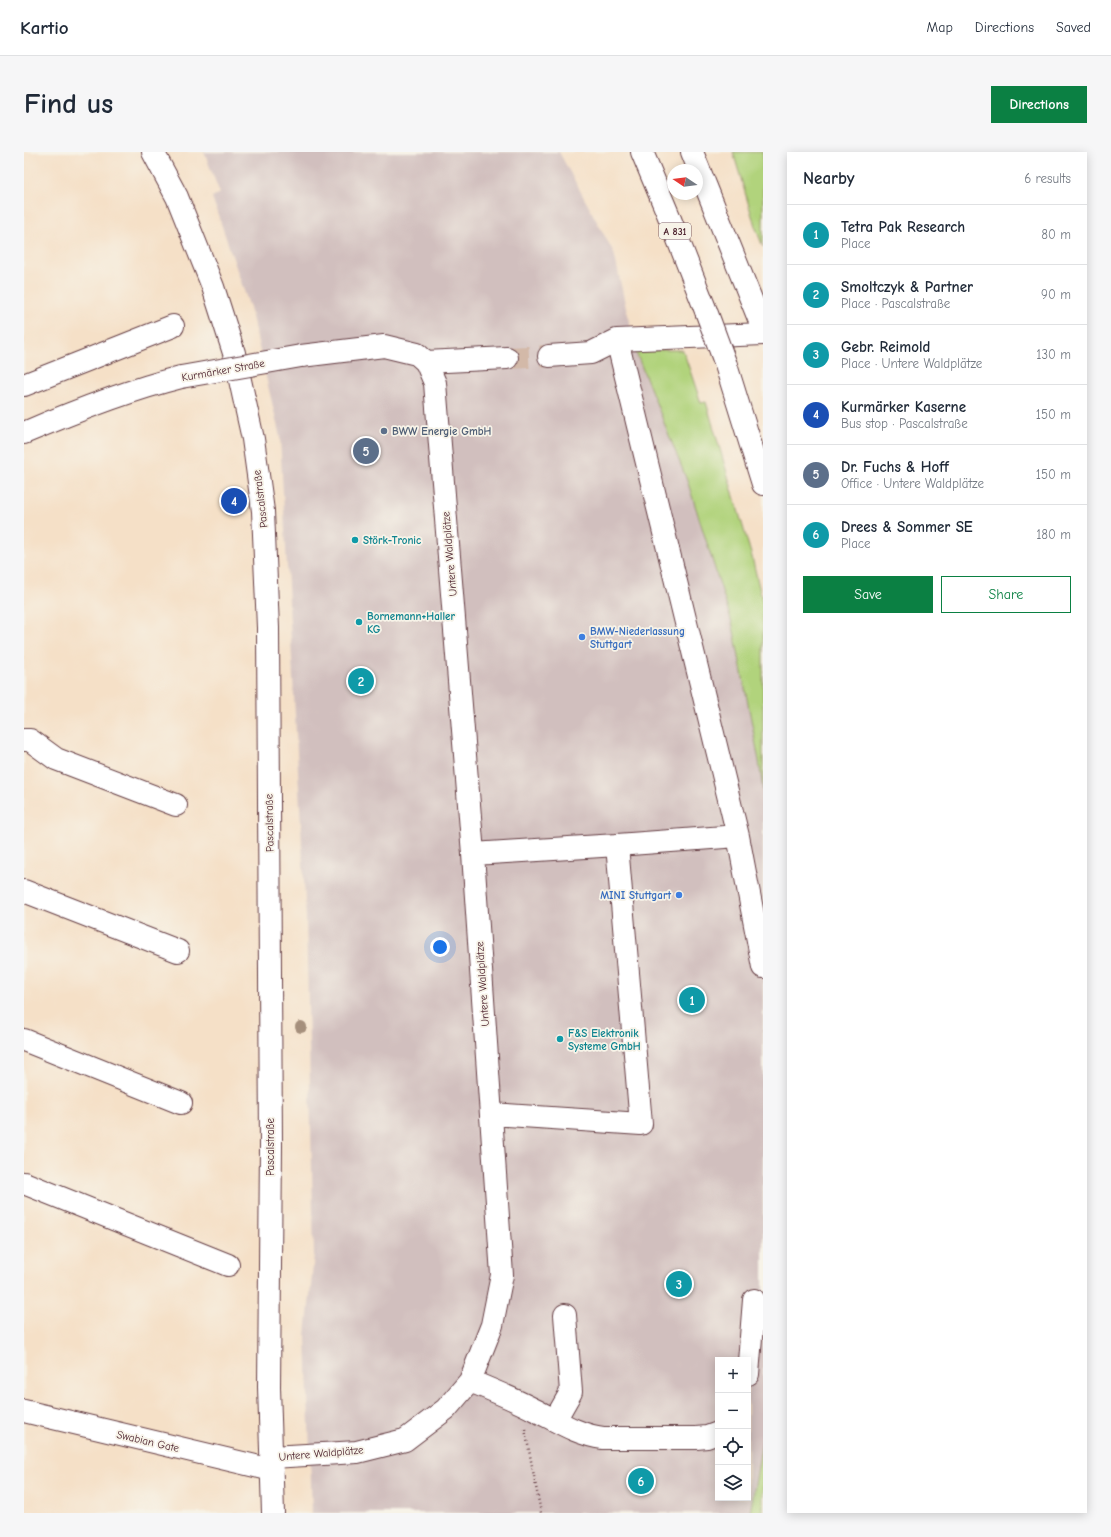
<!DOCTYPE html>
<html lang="en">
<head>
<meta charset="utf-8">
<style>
  body { margin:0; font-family:"Comic Neue",sans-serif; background:#f6f6f7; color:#1f2937 }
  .controls { position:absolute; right:12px; bottom:12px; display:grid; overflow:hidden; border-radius:0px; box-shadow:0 2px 10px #0003 }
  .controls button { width:36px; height:36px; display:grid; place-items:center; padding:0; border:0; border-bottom:1px solid #e0e1e3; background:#fff; color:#1f2937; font:20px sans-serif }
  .compass { position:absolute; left:643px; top:12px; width:36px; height:36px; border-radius:50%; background:#fff; box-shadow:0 2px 10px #0003; rotate:283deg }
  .you { position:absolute; left:416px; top:795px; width:14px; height:14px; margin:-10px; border:3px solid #fff; border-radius:50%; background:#1a73e8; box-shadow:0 0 0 6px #1a73e833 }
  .badge { display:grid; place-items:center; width:26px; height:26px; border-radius:50%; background:#0b8043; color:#fff; font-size:13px; font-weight:700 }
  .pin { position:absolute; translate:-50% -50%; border:2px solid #fff; box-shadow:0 1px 4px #0006 }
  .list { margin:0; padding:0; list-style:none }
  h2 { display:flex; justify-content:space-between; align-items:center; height:52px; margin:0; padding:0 16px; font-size:17px }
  h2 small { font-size:13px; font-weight:400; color:#747a83 }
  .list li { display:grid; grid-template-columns:26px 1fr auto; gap:12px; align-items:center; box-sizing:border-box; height:60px; padding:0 16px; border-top:1px solid #e0e1e3 }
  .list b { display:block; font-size:15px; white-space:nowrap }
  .list p { margin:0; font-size:13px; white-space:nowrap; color:#747a83 }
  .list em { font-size:13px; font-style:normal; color:#747a83 }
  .actions { display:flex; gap:8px; padding:12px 16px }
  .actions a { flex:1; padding:9px 0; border:1px solid #0b8043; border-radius:0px; text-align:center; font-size:14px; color:#0b8043 }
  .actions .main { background:#0b8043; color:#fff }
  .icon { flex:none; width:22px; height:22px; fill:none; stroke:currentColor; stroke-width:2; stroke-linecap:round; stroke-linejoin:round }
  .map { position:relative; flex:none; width:739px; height:1361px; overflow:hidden; border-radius:0px }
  header { display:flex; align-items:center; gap:24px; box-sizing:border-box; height:56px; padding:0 20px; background:#fff; border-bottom:1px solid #e0e1e3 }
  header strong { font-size:19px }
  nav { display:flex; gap:22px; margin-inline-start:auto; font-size:14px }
  .intro { display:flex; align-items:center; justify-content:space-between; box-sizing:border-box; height:96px; padding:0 24px }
  h1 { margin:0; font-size:28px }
  .button { padding:10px 18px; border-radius:0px; background:#0b8043; color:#fff; font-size:14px; font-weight:700 }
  main { display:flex; gap:24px; padding:0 24px }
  aside { flex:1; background:#fff; border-radius:0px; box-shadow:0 2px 10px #0003 }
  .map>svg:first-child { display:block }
</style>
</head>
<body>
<header>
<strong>Kartio</strong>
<nav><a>Map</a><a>Directions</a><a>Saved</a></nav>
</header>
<div class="intro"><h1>Find us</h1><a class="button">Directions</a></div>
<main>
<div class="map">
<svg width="739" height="1361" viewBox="0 0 739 1361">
  <rect width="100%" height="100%" fill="#f7f3e8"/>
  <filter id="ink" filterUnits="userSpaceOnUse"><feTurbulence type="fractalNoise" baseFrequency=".025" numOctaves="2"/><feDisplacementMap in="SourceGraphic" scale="8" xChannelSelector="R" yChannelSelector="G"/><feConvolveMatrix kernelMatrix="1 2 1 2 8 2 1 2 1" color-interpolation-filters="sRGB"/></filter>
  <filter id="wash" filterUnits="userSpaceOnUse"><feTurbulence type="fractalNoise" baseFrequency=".012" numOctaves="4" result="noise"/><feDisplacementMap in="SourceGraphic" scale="16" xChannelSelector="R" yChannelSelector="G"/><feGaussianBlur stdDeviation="0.9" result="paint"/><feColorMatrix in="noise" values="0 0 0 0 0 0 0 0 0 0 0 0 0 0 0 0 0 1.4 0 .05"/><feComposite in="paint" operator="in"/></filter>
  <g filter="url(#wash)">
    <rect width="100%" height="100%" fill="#f5e0c7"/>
    <path fill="#d1bfbe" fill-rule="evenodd" d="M180,0H535L590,101L612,202L664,331L709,474L735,609L739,639V1285L726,1361H288L282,1183L290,1103L282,766L256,285L226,156L188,45L196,41ZM694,1208H724V1346H694Z"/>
    <path fill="#b1d37b" stroke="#7e7953" d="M709,0H739V95L731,74Z
      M611,198H659L677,251L682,250L728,405L739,452V639L735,609L709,474L664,331Z
      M739,1285V1361H726Z"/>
  </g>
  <g filter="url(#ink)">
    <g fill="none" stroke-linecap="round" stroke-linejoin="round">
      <path stroke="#d3b9a8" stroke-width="22" stroke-dasharray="22 11" stroke-linecap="butt" d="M483,206L525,204"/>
      <g stroke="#643c42" stroke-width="24">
        <path id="minor" d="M129,0L153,45L189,135L210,201L229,287L239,359L244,476L247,994L245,1235L249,1361
          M593,188L714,684L739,815
          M525,204L567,201L593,188L739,182
          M402,210L483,206
          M0,233L149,174
          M0,281C49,260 105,238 157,225
          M0,588H6L32,607L152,653
          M449,702L593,693L714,684
          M0,739L154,799
          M0,888L157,951
          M467,962L617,972L593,693
          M0,1031L204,1113
          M724,1222L730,1148
          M446,1229C468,1238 490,1247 511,1258C533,1269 554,1283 579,1286H672L683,1285L694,1281
          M0,1259L248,1318
          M531,1268L547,1240L541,1163
          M248,1305L333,1300L381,1288L422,1257L446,1229L468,1173L478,1123L449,702L411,231L402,210L393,202L360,194L277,204"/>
      </g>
      <g stroke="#643c42" stroke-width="24">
        <path id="highway" d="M618,0L644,62L682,159
          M668,0L739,177
          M702,213L739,332"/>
      </g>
      <path stroke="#643c42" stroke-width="2.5" stroke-dasharray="1 3" stroke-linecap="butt" d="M501,1277L517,1361"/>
      <use href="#minor" stroke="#fff" stroke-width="22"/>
      <use href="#highway" stroke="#fff" stroke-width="22"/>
      <g stroke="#643c42" stroke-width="24" stroke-linecap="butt">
        <path id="minor-bridge" d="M157,225L277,204"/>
      </g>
      <g stroke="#643c42" stroke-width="24" stroke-linecap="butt">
        <path id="highway-bridge" d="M682,159L702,213"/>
      </g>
      <use href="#minor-bridge" stroke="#fff" stroke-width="22"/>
      <use href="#highway-bridge" stroke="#fff" stroke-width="22"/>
    </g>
    <circle fill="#a58f7c" cx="277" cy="875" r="6"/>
  </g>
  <circle fill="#5c6f8a" stroke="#f7f3e8" stroke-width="1.5" cx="360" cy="279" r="4"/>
  <g fill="#0f9aa8" stroke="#f7f3e8" stroke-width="1.5">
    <circle cx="331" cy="388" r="4"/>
    <circle cx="335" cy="470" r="4"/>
    <circle cx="536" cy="887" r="4"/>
  </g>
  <g fill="#3f7fe0" stroke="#f7f3e8" stroke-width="1.5">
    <circle cx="558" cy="485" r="4"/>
    <circle cx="655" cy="743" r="4"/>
  </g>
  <g text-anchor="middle" stroke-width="3.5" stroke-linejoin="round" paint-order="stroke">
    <rect fill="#f7f3e8" stroke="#7e5f64" stroke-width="1" x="635" y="71" width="32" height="16" rx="3"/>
    <g font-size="10" font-weight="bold" fill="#4a1f2b">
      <text x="651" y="83">A 831</text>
    </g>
    <g font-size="11" fill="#4a1f2b" stroke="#f7f3e8">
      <text transform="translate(199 218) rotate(-10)" y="4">Kurmärker Straße</text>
      <text transform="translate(236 347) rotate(-97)" y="4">Pascalstraße</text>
      <text transform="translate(425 402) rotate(-95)" y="4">Untere Waldplätze</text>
      <text transform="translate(245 671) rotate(-91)" y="4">Pascalstraße</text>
      <text transform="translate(458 832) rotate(-94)" y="4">Untere Waldplätze</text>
      <text transform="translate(246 995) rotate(-90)" y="4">Pascalstraße</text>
      <text transform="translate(124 1289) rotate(13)" y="4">Swabian Gate</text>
      <text transform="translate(297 1301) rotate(-5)" y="4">Untere Waldplätze</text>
    </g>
    <g font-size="11" font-weight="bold" fill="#4e5e75" stroke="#f7f3e8" text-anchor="start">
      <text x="368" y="283">BWW Energie GmbH</text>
    </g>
    <g font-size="11" font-weight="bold" fill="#0d838f" stroke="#f7f3e8" text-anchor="start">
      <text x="339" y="392">Störk-Tronic</text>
      <text x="343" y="468">Bornemann+Haller<tspan x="343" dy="13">KG</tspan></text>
      <text x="544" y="885">F&amp;S Elektronik<tspan x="544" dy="13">Systeme GmbH</tspan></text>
    </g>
    <g font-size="11" font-weight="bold" fill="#366cbe" stroke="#f7f3e8" text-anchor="start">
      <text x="566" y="483">BMW-Niederlassung<tspan x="566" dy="13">Stuttgart</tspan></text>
      <text x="647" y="747" text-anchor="end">MINI Stuttgart</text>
    </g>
  </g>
</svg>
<div class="controls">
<button>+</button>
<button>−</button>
<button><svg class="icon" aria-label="locate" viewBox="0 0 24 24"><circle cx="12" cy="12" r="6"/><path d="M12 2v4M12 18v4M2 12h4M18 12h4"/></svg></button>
<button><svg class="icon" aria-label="layers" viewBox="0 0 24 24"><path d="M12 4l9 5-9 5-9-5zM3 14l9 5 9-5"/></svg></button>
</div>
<svg class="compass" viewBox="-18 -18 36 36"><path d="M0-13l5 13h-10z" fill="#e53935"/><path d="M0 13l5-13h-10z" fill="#747a83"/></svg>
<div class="you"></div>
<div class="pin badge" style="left:668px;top:848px;background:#0f9aa8">1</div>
<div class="pin badge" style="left:337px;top:529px;background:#0f9aa8">2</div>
<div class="pin badge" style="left:655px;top:1132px;background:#0f9aa8">3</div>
<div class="pin badge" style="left:210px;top:349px;background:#1a4fb4">4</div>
<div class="pin badge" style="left:342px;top:299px;background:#5c6f8a">5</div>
<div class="pin badge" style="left:617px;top:1329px;background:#0f9aa8">6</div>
</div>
<aside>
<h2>Nearby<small>6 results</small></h2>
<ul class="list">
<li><span class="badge" style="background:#0f9aa8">1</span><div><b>Tetra Pak Research</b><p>Place</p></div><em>80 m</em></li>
<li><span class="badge" style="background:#0f9aa8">2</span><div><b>Smoltczyk &amp; Partner</b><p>Place · Pascalstraße</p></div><em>90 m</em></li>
<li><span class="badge" style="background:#0f9aa8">3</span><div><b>Gebr. Reimold</b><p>Place · Untere Waldplätze</p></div><em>130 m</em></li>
<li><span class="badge" style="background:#1a4fb4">4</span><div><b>Kurmärker Kaserne</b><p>Bus stop · Pascalstraße</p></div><em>150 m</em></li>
<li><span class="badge" style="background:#5c6f8a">5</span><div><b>Dr. Fuchs &amp; Hoff</b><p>Office · Untere Waldplätze</p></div><em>150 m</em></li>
<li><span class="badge" style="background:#0f9aa8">6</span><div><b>Drees &amp; Sommer SE</b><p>Place</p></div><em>180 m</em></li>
</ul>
<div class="actions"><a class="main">Save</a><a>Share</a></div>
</aside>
</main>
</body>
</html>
